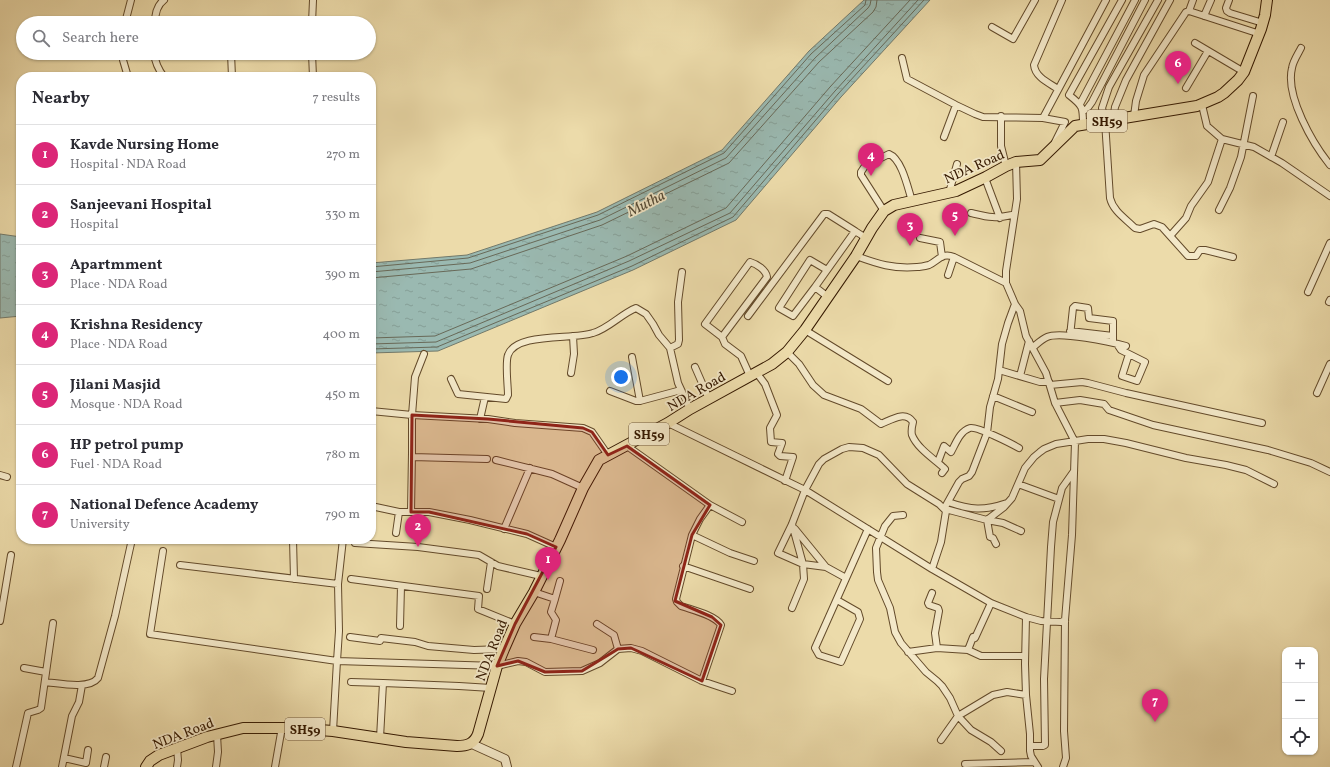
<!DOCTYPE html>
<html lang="en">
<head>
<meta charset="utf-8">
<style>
  body { margin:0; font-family:Vollkorn,serif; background:#f7f7f7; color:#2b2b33 }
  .controls { position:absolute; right:12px; bottom:12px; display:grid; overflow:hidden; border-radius:8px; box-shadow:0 1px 3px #0004 }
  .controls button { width:36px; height:36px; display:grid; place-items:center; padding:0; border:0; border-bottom:1px solid #e1e1e2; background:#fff; color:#2b2b33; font:20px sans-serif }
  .you { position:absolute; left:621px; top:377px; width:14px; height:14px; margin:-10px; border:3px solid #fff; border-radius:50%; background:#1a73e8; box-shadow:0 0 0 6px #1a73e833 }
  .badge { display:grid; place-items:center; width:26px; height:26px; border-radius:50%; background:#db2777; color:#fff; font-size:13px; font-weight:700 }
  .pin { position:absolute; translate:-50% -33px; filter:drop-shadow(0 1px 2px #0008) }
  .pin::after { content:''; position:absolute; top:21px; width:14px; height:12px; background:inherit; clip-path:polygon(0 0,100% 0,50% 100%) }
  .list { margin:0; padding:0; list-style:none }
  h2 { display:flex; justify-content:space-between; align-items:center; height:52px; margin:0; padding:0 16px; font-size:17px }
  h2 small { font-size:13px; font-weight:400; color:#7c7c81 }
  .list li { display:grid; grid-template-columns:26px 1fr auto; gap:12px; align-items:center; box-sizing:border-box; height:60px; padding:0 16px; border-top:1px solid #e1e1e2 }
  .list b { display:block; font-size:15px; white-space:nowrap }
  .list p { margin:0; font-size:13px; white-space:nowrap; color:#7c7c81 }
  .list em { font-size:13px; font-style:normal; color:#7c7c81 }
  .icon { flex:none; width:22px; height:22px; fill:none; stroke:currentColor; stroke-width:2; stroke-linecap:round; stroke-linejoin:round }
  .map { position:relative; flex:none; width:1330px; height:767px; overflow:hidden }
  .search { position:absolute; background:#fff; box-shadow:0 1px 3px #0004; left:16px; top:16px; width:360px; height:44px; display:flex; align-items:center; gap:10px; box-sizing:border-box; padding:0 14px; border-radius:22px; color:#7c7c81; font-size:15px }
  .panel { position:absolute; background:#fff; box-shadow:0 1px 3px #0004; left:16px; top:72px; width:360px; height:472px; border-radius:16px }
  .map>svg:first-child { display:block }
</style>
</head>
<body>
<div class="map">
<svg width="1330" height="767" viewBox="0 0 1330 767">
  <defs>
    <pattern id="water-ripples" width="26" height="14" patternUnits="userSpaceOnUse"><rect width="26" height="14" fill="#9ab9b1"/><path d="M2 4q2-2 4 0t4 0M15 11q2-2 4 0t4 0" fill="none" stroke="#859e96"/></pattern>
  </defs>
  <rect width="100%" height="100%" fill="#ecdbaa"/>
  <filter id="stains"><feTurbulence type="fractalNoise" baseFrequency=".005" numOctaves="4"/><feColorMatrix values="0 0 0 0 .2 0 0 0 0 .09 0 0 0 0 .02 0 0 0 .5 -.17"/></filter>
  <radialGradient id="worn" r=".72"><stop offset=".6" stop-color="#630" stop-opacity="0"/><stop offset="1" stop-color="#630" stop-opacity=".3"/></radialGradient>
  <path fill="url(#water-ripples)" stroke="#72796a" d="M864,0H930L841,97L736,220L633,270L438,351L371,353V263L467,255L597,212L722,150L809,51Z
    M0,234L21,237V316L0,318Z"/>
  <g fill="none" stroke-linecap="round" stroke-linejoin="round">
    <path stroke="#686958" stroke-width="1" d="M371,267L468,258L598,215L724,153L811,54L865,5L866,0
      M371,272L470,263L600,220L726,158L815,58L868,8L870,5L871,0
      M371,278L471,269L602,225L729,163L819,62L873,12L876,7L877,0
      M371,338L435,336L627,256L726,208L830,87L910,0
      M371,344L436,342L629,261L730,213L835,91L918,0
      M371,349L437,347L632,266L733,217L838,94L924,0"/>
    <g stroke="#634a2a" stroke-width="8">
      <path id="minor" d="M1158,0L1109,87L1102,108L1105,121L1110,198C1113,211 1126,219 1135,228L1140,229L1154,224L1162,227L1188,256H1196L1200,250H1205L1233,257
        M1229,0L1226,8L1227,11L1230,13L1263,23
        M1189,11L1193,0
        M1204,16L1211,0
        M125,23L131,0
        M155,23C155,14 157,5 164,0
        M312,23L313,0
        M992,27L1013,39L1035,0
        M1195,43L1244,72
        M1301,48C1298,54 1293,61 1292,68C1285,96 1313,144 1330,165
        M123,53V60L128,77
        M154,53C155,63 158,69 164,77
        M231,53L232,77
        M312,53L313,77
        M902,58L907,79L956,105L975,114L983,117L1043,118L1106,0
        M1186,88L1208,51
        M1058,89C1049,83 1035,77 1034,65L1062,0
        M1080,104L1135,0
        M1202,105L1207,126L1222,139
        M1083,111L1087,109L1092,102L1145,0
        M1001,116V146L1006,166
        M1134,116L1136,101L1144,75L1186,12L1189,11L1260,34
        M1043,118L1065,122L1055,142
        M1113,120L1115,107L1126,80L1170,0
        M1083,124C1083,107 1083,106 1069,95L1122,0
        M944,137L956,105
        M1271,157L1283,122
        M985,178L1000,218
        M949,193L957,164
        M1219,210L1230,188L1241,157L1253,96
        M884,211L861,175V172L865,166L889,154C902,159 908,189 912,201
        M971,213C988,217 994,219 1012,215
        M1170,236L1186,218L1191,206L1208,182L1222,139L1254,147L1282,163L1330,196
        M920,238L940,242L942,257
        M856,256C878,264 893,269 917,267C921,267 925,266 929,265C939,260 942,252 954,257L1006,283L1015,304L1020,311L1026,336L1046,373L1055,403L1075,442L1072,535L1065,620L1064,731L1066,758L1063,767
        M948,275L954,257
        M1006,283V271L1017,199L1016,162
        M815,287L793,316L779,308L810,260L827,270
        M1308,292L1330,243
        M828,297L815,287L855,231L866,238
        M1329,302L1330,300
        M748,316L824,214H828L855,231
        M805,330L888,381
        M1070,331L1113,336
        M1070,336L1073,308L1075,306L1088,308L1089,318L1113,321V342
        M722,337L705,324L750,262C757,264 766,270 767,277L722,337L725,344L741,356L750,376
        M1117,344L1121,350L1145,362L1137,381L1122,376L1129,354
        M670,348L678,344L679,340L678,302L682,272
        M1032,348C1037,344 1042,339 1047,337C1060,331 1111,342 1126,346
        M787,352L799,364L813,385L824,395L861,409L881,424C891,420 905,410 913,422C912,426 911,431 912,435C917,448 934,459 944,468L945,469L942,473
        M632,357L640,401
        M695,367L709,399
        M999,370L1040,382H1049
        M756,372L765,384L777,415L770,428L771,442L782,443L778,454L780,456L793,457L785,481
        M571,373L574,354L573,336
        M1020,376L1029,341
        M451,379L458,394L506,399L508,395C508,386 505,363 508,355C516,332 573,340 593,333C608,329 621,314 636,308L646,314L653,324L659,335L670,348L678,383L690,409
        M1050,385L1082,382L1088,383L1126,393L1262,423
        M610,391L636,401H640L681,390
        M1317,393L1330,364
        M993,396L1032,412
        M1055,403L1080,400L1104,404L1109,410L1153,425L1268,450L1311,463L1330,472
        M371,411L412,415L488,419L515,423L583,428L592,432L608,455
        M480,419L485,397
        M668,423L805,490L932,569L991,603L1026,617L1041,621L1061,622L1065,620
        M412,457L487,459
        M496,460L552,474L583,488
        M938,462L944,446L951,452C956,443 960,431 970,428C977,426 1012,444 1019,448
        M0,475L7,477
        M1018,484L1059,499
        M948,502C971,510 983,511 1007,503
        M710,505L742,522
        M371,506L399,512H429L470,520L527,534L556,547
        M944,509L959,482L962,479L969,476L972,472L987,433L990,407L998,379L1002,344L1008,323L1015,304
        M411,512L412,453V415L415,377L424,354
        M903,515L893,516L885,526L876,548L877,572L878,580L890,608L895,632L901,643L926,672L937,681L942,686L950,698L958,716L971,730L991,742L1001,751
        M792,524L803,564L804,579L792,608
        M504,529L530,468
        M795,529L826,567L846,578
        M396,533L399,512
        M692,535L730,553L754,561
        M293,539L294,579
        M343,539L338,584L339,631L337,661L497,666L518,661L526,662L545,672L582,671L600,663L618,649L631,648L642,651L702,681L721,625C715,615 692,610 681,606L677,602L676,599L692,535L700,519L710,505L627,446
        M355,543L418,547L479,555L498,566L541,576
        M996,544L993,538L990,537L987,520L1004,507L1012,498L1025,468L1034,457L1040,452L1044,449L1056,444L1088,439H1104L1126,443L1186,458L1226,465L1246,470L1274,484
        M163,551L150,634L337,661L333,731
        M180,565L338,584
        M683,566L750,589
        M826,567L803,564L778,553L792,524L805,490L819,464L824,459L842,449L849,447L863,448L879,455L907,484L939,504L946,511
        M932,569L941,542L946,511L949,510L987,520L1003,523L1021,531
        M351,579L479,596L478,609L515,624
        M487,589L491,562
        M534,592L555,599L560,581
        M932,593L928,603L929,605L938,608L939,611L935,633L937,648
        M555,599L551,612L556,620L551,639L593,650
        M837,600L858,612L860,619L841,662L819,655L815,648L868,529
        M1026,617L1025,664L1026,695L1030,734V751L1031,756L1038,767
        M0,621L11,555
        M597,624L614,635L618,649
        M400,626L401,586
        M350,637L380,641L381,638L415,642L428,646L474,650L504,649
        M534,637L551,639
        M968,650L973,637L975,638L991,603
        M908,652L937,648L968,650L981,656H1025
        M24,668L46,672
        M702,681L732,691
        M45,682C58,683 89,690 98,678L115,616L132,539
        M351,682L383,683
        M380,738L383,683L459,686L491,688
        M941,740L958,716L993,695L1007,692L1026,695
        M1030,746H1043L1045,745L1044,679L1051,547L1053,522L1062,488L1074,471
        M177,748L178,760L177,767
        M64,758L86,763L88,750
        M965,764L1034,762
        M16,767L28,713L38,710L41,708L53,623
        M62,767L72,716L79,702L82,685
        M104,767L106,757
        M216,767L218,752L217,735
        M275,767L282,727"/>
    </g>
    <g stroke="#634a2a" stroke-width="10">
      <path id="tertiary" d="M472,744L505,759L507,767"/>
    </g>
    <g stroke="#351900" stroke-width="12">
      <path id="primary" d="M146,767L150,761L159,755L207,737L243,728H291L333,731L406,742L457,746C467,746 474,744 478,734L497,666L504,649L515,624L534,592L560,540L583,488L599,460L668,423L690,409L772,364L787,352L805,330L856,256L872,228L884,211L894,205L956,191L986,177L1006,166L1016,162L1040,160L1075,126L1197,106L1218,97L1224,93L1238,80L1244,72L1261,29L1265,15L1267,0"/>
    </g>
    <use href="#minor" stroke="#f3e8c8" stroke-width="6"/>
    <use href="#tertiary" stroke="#f3e8c8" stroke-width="8"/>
    <use href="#primary" stroke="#ecdbaa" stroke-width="10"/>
  </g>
  <path fill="#8f2418" fill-opacity="0.2" stroke="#8f2418" stroke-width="3" stroke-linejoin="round" d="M412,415L488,419L583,428L592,432L608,455L627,446L710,505L692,535L675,601L712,617L721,625L702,681L631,648L618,649L582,671L545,672L518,661L497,666L515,624L556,547L527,534L429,512H411Z"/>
  <g text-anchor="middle" stroke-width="3.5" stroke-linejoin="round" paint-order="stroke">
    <g fill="#f3e8c8" stroke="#6e573c" stroke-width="1">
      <rect x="1087" y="110" width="40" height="22" rx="3"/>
      <rect x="629" y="423" width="40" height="22" rx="3"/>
      <rect x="285" y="718" width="40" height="22" rx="3"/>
    </g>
    <g font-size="13" font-weight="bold" fill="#351900">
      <text x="1107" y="126">SH59</text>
      <text x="649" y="439">SH59</text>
      <text x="305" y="734">SH59</text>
    </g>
    <g font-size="14" fill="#351900" stroke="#f3e8c8">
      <text transform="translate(974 166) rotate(-24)" y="5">NDA Road</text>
      <text transform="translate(696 391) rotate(-30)" y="5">NDA Road</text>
      <text transform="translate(491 650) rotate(-69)" y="5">NDA Road</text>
      <text transform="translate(183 733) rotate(-21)" y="5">NDA Road</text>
    </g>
    <g font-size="15" font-style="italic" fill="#534935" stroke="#f3e8c8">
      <text transform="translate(646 203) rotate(-27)" y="5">Mutha</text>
    </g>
  </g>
  <rect width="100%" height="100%" filter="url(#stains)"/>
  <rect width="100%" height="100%" fill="url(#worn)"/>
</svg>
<div class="controls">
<button>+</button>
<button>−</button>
<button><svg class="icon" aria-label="locate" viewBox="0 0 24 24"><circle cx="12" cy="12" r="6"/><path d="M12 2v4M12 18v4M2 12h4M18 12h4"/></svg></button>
</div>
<div class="you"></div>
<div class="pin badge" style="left:548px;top:580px">1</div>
<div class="pin badge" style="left:418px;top:547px">2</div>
<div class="pin badge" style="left:910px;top:246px">3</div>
<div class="pin badge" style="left:871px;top:176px">4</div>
<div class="pin badge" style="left:955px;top:236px">5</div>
<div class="pin badge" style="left:1178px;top:84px">6</div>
<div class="pin badge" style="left:1155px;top:722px">7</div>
<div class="search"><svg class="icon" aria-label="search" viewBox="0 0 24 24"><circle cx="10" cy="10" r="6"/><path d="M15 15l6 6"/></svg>Search here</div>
<section class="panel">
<h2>Nearby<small>7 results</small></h2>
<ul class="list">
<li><span class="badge">1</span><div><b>Kavde Nursing Home</b><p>Hospital · NDA Road</p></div><em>270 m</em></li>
<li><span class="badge">2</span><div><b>Sanjeevani Hospital</b><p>Hospital</p></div><em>330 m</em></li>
<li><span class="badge">3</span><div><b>Apartmment</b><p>Place · NDA Road</p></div><em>390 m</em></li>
<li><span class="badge">4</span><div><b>Krishna Residency</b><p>Place · NDA Road</p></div><em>400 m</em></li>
<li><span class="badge">5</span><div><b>Jilani Masjid</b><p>Mosque · NDA Road</p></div><em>450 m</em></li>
<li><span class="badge">6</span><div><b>HP petrol pump</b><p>Fuel · NDA Road</p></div><em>780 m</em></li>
<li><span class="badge">7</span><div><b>National Defence Academy</b><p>University</p></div><em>790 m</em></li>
</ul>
</section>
</div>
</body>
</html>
